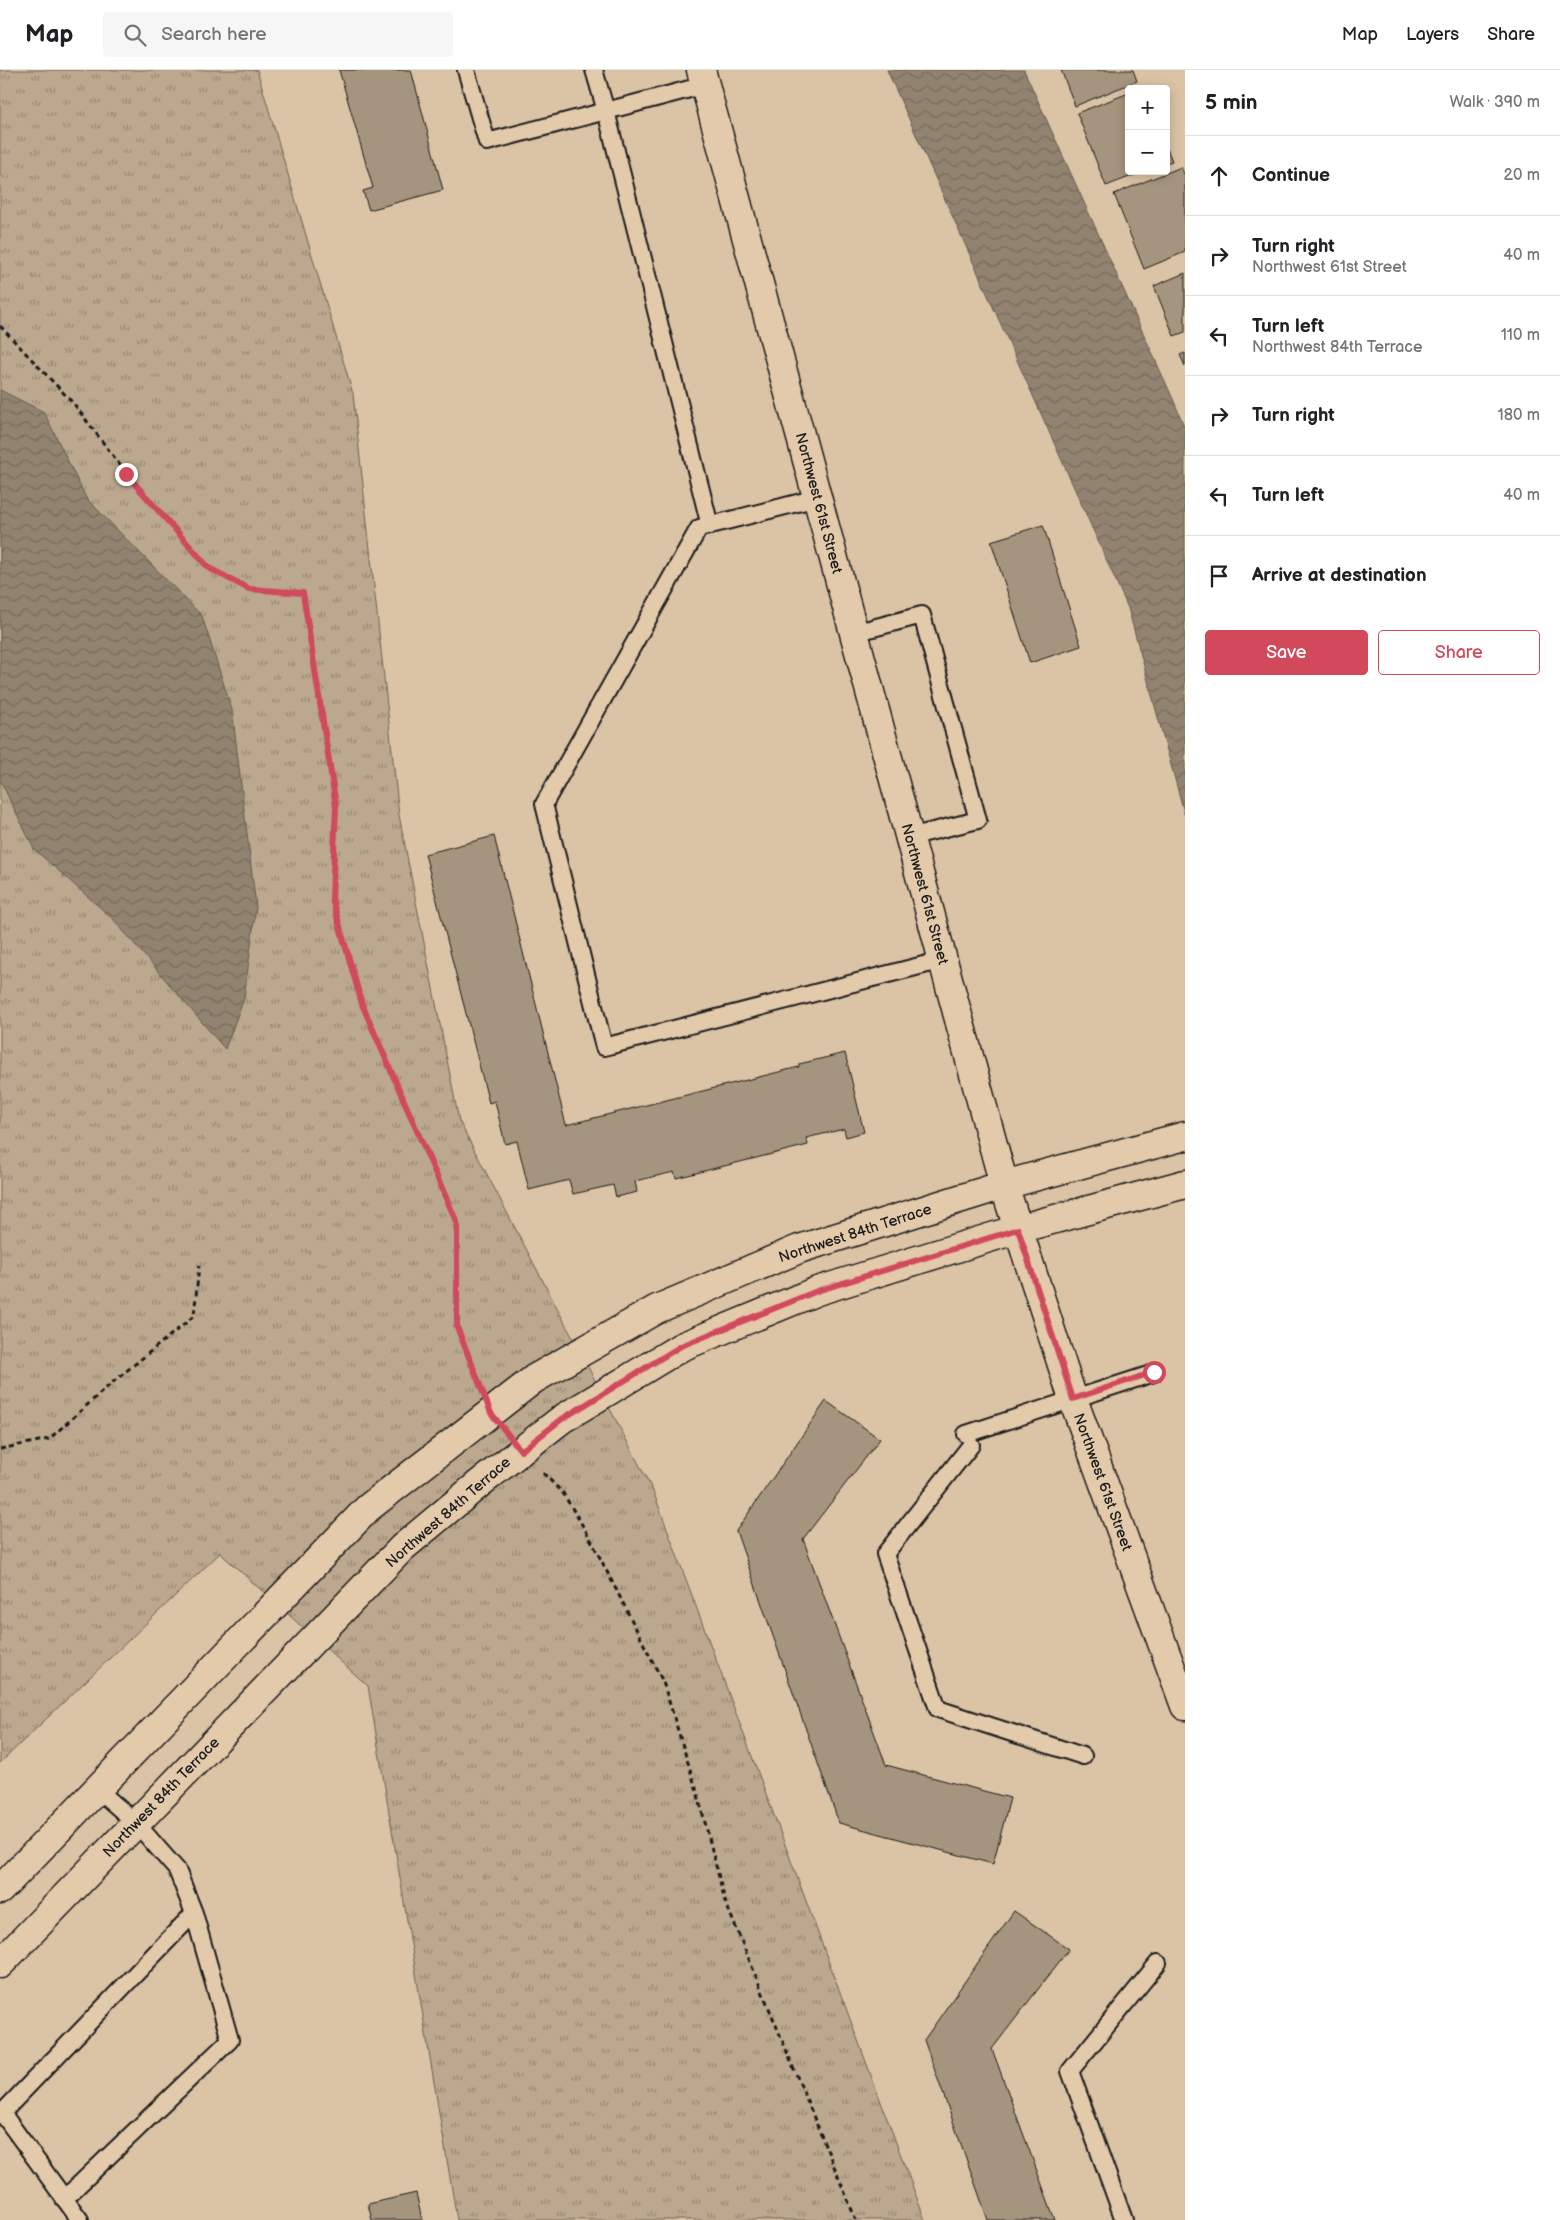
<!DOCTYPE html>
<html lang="en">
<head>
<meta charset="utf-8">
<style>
  body { margin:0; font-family:"Balsamiq Sans",sans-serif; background:#f6f6f6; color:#202124 }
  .controls { position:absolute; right:15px; top:15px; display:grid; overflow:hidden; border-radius:5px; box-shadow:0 2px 12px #0003 }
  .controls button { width:45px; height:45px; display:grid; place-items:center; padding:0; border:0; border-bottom:1px solid #e0e0e0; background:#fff; color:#202124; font:25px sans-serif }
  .stop { position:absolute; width:15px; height:15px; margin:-11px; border:4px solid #d1495b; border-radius:50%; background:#fff }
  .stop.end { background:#d1495b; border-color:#fff; box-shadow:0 1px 5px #0008 }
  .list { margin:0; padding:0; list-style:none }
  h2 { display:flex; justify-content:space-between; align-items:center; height:65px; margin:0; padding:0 20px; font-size:21px }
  h2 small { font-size:16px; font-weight:400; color:#757577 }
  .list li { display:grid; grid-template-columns:32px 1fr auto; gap:15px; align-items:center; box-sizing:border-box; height:80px; padding:0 20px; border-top:1px solid #e0e0e0 }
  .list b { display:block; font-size:19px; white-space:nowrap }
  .list p { margin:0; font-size:16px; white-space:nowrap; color:#757577 }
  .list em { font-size:16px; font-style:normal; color:#757577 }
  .actions { display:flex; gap:10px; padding:15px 20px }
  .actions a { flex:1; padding:11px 0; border:1px solid #d1495b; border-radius:5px; text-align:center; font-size:18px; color:#d1495b }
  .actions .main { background:#d1495b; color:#fff }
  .icon { flex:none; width:28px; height:28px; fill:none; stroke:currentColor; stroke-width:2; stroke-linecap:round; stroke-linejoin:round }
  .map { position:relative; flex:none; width:1185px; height:2150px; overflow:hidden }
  header { display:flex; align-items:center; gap:30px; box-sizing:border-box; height:70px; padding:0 25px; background:#fff; border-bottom:1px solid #e0e0e0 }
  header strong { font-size:24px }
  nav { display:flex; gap:28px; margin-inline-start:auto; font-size:18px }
  .search { width:350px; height:45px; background:#f6f6f6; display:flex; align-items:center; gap:12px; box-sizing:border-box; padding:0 18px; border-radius:5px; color:#757577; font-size:19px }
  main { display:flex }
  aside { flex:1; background:#fff }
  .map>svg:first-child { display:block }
</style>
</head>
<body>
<header>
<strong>Map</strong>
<div class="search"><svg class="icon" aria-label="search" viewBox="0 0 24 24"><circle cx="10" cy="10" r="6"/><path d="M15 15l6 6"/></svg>Search here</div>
<nav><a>Map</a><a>Layers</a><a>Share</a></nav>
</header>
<main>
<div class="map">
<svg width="1185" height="2150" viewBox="0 0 1185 2150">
  <defs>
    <pattern id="grass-tufts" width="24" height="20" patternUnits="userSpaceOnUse" patternTransform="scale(1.25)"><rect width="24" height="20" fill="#bba88e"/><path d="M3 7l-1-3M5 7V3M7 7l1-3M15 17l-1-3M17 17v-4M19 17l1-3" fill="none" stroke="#978873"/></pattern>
    <pattern id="water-waves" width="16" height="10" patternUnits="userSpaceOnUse" patternTransform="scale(1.25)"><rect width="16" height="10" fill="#928371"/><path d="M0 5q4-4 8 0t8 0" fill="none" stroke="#766a5c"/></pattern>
  </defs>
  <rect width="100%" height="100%" fill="#dbc3a5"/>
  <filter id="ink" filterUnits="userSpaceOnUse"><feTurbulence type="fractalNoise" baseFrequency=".02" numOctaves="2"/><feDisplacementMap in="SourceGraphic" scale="10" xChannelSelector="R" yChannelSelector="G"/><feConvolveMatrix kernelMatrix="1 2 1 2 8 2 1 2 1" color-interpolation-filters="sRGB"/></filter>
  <g filter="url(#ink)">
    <path fill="url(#grass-tufts)" stroke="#6c6255" d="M0,0H257L353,324L399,745L459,1051L653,1421L925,2150H457L368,1616L220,1483L0,1693Z"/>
    <path fill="url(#water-waves)" stroke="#635a4f" d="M887,0H1024L1173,329L1185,358V746L1128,538Z
      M0,320L44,342L86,428L202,546L232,640L256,837L244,928L225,979L113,849L34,779L0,710Z"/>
    <path fill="#a5957e" stroke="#1c1c1c" d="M339,0H411L443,120L369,140L363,121L373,118Z
      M1061,0H1133L1137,11L1075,36Z
      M1129,23V101H1145L1106,116L1077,43Z
      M1166,76L1172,91L1166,93Z
      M1181,97L1185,106V182L1144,199L1114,124Z
      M1185,203V262L1174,266L1154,216Z
      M1185,283V296L1180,285Z
      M1043,455L1081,576L1030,593L991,471Z
      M494,766L566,1055L799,997V994L845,983L864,1062L846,1067L844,1059L806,1068L808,1075L676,1108L674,1102L635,1111L637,1122L616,1127L613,1115L573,1124L569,1110L529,1120L517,1071L505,1074L495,1031L489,1033L425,784Z
      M826,1331L880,1369L803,1469L886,1695L1010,1728L993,1794L839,1753L736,1461Z
      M1014,1841L1069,1879L992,1979L1055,2150H988L924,1970Z
      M416,2123L422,2150H372L368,2134Z"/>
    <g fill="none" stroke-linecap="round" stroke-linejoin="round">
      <g stroke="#1c1c1c" stroke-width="20">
        <path id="lane" d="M466,0L487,72L606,41L594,0
          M705,15L606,41L710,456
          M817,428L699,458L544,734L604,977L943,890
          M854,563L922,545L978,750L909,767
          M966,1364L1154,1303
          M971,1375L885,1484L938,1639L1083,1686
          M64,2129L230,1970L194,1843
          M80,2150L2,2043L194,1843L177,1800L136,1753L97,1719
          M1124,2150L1070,2001L1158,1893"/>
      </g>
      <g stroke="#1c1c1c" stroke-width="31">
        <path id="street" d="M701,0L1004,1115L1073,1329L1185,1636
          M0,1820L368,1438L534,1309L657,1239L799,1179L1004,1115L1185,1066
          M0,1894L402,1478L480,1413L562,1349L681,1277L817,1221L1018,1159L1185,1114"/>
      </g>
      <path stroke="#1c1c1c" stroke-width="3" stroke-dasharray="5 4" stroke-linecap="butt" d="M0,256L74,334L126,403L209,498L249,519L303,523L336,736L332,829L362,934L457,1153V1257L480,1313
        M0,1379L49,1369L113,1312L194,1246L199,1196
        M543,1403L563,1423L590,1468L663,1612L698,1725L725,1831L856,2150"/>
      <use href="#lane" stroke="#e3caab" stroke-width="16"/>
      <use href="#street" stroke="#e3caab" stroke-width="28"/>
    </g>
  </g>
  <g fill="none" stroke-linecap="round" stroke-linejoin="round" filter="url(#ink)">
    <path stroke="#d1495b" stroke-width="6" d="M126,404L209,498L249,519L303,523L336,736L332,829L362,934L457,1153V1257L491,1343L521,1381L562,1349L681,1276L817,1221L1018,1159L1073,1329L1154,1302"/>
  </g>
  <g text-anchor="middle" stroke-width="4" stroke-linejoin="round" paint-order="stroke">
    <g font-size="15" fill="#1c1c1c" stroke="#e3caab">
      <text transform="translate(819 433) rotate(75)" y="5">Northwest 61st Street</text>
      <text transform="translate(925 824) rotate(75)" y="5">Northwest 61st Street</text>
      <text transform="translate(855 1163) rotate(-18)" y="5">Northwest 84th Terrace</text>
      <text transform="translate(1103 1412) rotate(70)" y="5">Northwest 61st Street</text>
      <text transform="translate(448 1442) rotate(-41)" y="5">Northwest 84th Terrace</text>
      <text transform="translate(161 1727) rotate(-46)" y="5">Northwest 84th Terrace</text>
    </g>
  </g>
</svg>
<div class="controls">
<button>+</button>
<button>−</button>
</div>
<div class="stop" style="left:1154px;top:1302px"></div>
<div class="stop end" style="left:126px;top:404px"></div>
</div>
<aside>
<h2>5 min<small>Walk · 390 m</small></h2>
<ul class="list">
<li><svg class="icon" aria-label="ahead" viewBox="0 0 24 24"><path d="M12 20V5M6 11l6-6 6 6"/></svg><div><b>Continue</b></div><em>20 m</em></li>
<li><svg class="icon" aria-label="right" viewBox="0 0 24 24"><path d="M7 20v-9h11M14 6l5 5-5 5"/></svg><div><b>Turn right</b><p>Northwest 61st Street</p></div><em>40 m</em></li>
<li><svg class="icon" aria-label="left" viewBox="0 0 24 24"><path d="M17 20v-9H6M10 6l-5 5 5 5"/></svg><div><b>Turn left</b><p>Northwest 84th Terrace</p></div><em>110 m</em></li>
<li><svg class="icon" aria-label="right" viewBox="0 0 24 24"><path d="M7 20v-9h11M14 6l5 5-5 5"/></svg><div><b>Turn right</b></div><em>180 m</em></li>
<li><svg class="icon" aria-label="left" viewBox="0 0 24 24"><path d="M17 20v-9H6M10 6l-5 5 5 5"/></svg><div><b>Turn left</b></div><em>40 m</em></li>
<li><svg class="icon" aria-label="arrive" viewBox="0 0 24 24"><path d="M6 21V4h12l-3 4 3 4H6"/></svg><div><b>Arrive at destination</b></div></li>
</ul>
<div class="actions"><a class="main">Save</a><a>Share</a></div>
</aside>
</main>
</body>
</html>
